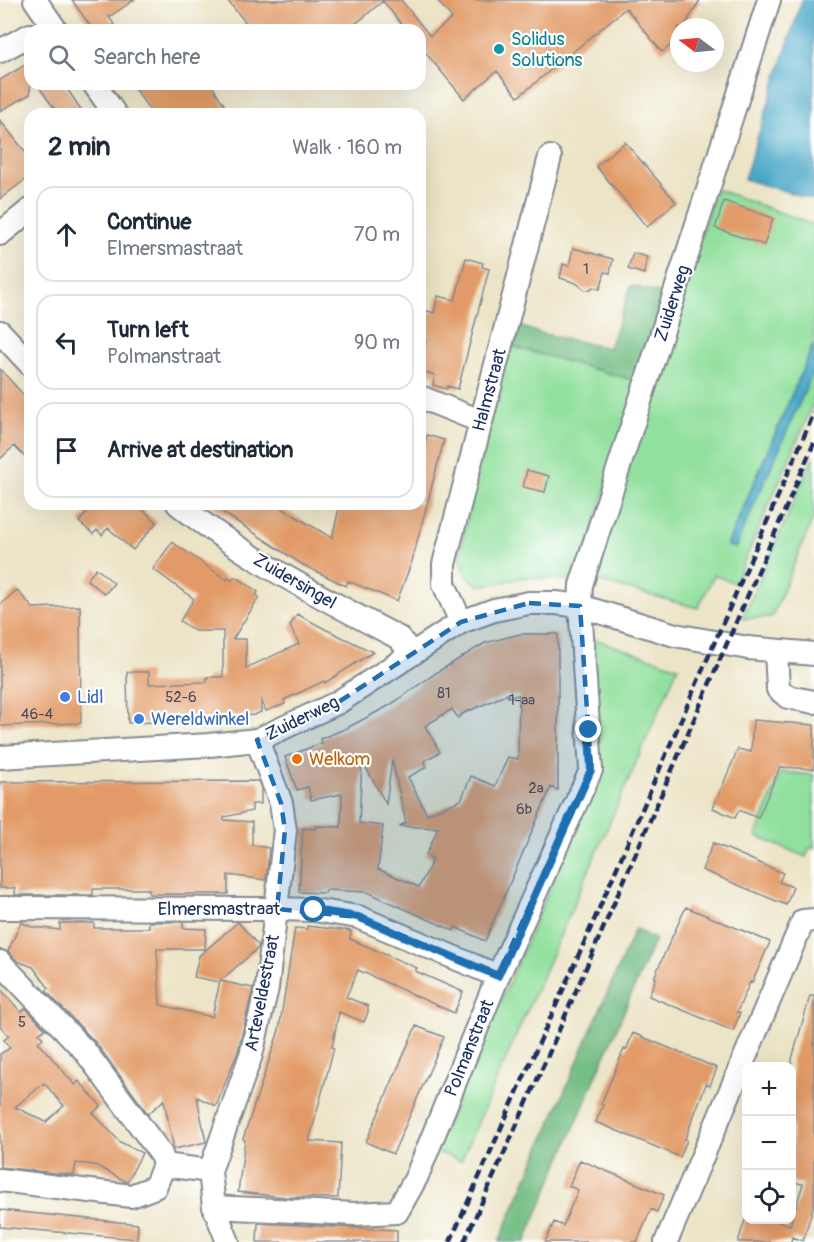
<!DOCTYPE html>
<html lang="en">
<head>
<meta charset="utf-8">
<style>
  body { margin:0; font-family:Pangolin,sans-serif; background:#f6f6f7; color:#1f2937 }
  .controls { position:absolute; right:18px; bottom:18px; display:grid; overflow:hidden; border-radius:12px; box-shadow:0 6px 24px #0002 }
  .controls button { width:54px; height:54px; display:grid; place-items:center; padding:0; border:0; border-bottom:2px solid #e0e1e3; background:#fff; color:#1f2937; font:30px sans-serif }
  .compass { position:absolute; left:670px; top:18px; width:54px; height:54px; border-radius:50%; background:#fff; box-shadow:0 6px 24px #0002; rotate:286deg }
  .stop { position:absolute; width:18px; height:18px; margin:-14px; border:4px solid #1f6fb2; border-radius:50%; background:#fff }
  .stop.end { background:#1f6fb2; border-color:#fff; box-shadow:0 2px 6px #0008 }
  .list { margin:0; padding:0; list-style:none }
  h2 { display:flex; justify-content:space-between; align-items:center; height:78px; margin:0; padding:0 24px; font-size:26px }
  h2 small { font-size:20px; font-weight:400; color:#747a83 }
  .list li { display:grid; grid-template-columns:39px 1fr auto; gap:18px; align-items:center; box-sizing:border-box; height:96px; margin:0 12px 12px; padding:0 12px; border:2px solid #e0e1e3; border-radius:18px }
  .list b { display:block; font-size:22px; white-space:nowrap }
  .list p { margin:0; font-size:20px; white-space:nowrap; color:#747a83 }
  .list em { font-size:20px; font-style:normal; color:#747a83 }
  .icon { flex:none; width:33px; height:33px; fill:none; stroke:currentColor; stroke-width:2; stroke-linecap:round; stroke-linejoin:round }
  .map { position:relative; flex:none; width:814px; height:1242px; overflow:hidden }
  .search { position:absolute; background:#fff; box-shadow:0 6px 24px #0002; left:24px; top:24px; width:402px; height:66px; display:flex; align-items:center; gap:15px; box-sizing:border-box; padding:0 21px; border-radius:18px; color:#747a83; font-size:22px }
  .panel { position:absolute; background:#fff; box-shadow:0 6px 24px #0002; left:24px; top:108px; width:402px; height:402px; border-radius:18px }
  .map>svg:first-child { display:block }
</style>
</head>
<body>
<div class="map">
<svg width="814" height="1242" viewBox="0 0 814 1242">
  <rect width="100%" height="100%" fill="#fff"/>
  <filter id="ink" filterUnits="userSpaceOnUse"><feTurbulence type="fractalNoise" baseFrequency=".0167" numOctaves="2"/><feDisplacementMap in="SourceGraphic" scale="12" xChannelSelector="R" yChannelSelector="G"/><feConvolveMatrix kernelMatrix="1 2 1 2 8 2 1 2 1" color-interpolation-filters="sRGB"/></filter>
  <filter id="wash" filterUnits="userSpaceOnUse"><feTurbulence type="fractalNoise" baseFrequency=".008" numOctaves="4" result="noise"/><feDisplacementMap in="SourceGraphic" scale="24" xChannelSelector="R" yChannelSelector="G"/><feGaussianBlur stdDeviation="1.35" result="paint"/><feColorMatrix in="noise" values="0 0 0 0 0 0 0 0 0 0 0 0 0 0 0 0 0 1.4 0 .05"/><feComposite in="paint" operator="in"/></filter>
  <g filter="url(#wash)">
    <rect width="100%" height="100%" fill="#ece4c6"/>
    <path fill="#92e09d" stroke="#56887e" stroke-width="1.5" d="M716,189L814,225V343L727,545L735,548L814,370V402L735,583L714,575L698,608L589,579Z
      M507,345L640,382L576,581L526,577L480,586L466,576L459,555Z
      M814,456V516L772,617L742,619Z
      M594,639L678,667L461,1161L435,1151L580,819L596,721Z
      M781,772L814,775V848H809L806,857L756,836Z"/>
    <path fill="#75be84" stroke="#487671" stroke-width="1.5" d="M631,286L667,295L640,382L507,345L513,324L539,333L609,348Z
      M635,929L655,939L525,1242H499Z"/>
    <path fill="#47a7c6" stroke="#316b92" stroke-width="1.5" d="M802,0H814V200L744,179Z
      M814,343V370L735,548L727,546Z"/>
    <g id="blocks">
      <path fill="#e29b68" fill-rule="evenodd" d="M72,0H134L109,17L114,24L106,30H93Z
        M227,0H401L430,36L452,18L437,0H700L684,27H679V36L676,41L662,52L626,8L518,97L497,71L464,99L420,46V30H406L383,1L348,30H252Z
        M30,62V94L0,111V80Z
        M37,84H64L84,114H58Z
        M132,84H211L230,114H152Z
        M0,120L30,158V176L0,199Z
        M625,142L676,202L647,227L596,166Z
        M724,201L773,218L764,245L715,228Z
        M573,248L613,259L610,273L605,272L600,289L592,287L591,289L585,290L576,283L560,278L563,264L569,266Z
        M633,253L647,257L644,274L628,269Z
        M466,258L483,263L482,267L489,269L458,389L447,386V389L433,385L435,375L420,371L426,340L420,338V325L424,310L434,313L438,296L455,300Z
        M0,369L30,402V462L14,446L0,459Z
        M427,435L444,440L412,561L397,601L348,581L346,586L303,565L210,504H275L332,538L340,504H420V462Z
        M527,470L549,476L545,492L523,487Z
        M94,504H136L157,522L133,550L108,528L102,535L97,530L93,534L79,522Z
        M172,542L227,580L228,578L232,580L234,577L241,580L258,592L256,595L259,597L233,639H246V668L299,644L290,626L297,614L325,629L373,652L325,683L324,681L284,700L285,704L266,711L261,699V712L254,715L222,717L223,720L128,723L127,672H149V684L207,682V677H223V631H195L180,621L194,599L153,569Z
        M96,568L114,583L105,594L87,580Z
        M17,590L33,608L80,606L81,723L0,726V605Z
        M520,634H558V790L551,787L485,941L455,927L454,931L367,892L326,890L325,893L299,892L303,828L316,829L315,826L341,827L342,794L311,800L308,787L297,790L285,757L322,743L320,739L347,728L390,705L436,673L485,643ZM508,694V697L519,695L518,759L508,757L495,786L471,776L461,800L427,814L408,777L427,767L424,761L440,752L425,726L452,709L458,718L464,713ZM362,760L386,804L392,760L406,823L399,826L438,828L426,855L433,859L419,887L378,869L383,826L359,823Z
        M753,720L814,725V769L780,767L758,818L739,810L735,818L713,808L738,749L751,752Z
        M258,781L261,788V804H252V811L224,817V820L252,822V845L269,848L266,880L228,875V894H149V889H93V895H15V888H0V782Z
        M713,843L783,873L779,882L793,887L786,905L702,870Z
        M686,907L770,942L752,983L750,982L737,1012L740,1013L733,1031L649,996L656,978H654L666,950Z
        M21,922L32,927L60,930V923H94V928H149V922H183V928L206,929L205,949H157L160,1005L212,1017L220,981L253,988L238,1051L216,1106L197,1097L206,1142L174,1149L164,1100L148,1114L96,1043L46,991L49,988L33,967L17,961L8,951Z
        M238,922L258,945V948L219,982L194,977L199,956Z
        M307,926L351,931L350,939L417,968L415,971L463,992L454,1013L358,970L346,997L368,1006V1012L364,1022L339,1012L332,1047L334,1048L309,1141L341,1143L338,1198L285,1197L238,1192L245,1140L243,1139L279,1030L295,928L307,929Z
        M0,989L21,1012L26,1008L45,1029L39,1034L43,1038L38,1042L75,1085L79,1081L101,1106L93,1113L120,1142L142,1153L127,1182L95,1165L76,1163L74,1175L0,1167V1054L10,1048L4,1040L9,1036L0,1026ZM44,1083L64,1106L46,1122L15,1107Z
        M810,996H814V1204L803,1241L792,1237L791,1242H738L745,1220H772L790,1225L803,1184L792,1182V1059Z
        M416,1026L444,1037L393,1154L366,1142Z
        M633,1033L717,1068L710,1086L706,1084L685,1139L687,1140L680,1157L596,1122L603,1105L601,1104L624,1049L626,1050Z
        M580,1160L664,1195L657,1212L651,1209L637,1242H545L554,1222L563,1226L578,1190L569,1186Z
        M0,1210L138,1224L137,1239L0,1227Z
        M258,1223L397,1230V1242H257Z"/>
    </g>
  </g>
  <g filter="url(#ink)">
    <use href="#blocks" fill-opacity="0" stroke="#848a92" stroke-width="1.5"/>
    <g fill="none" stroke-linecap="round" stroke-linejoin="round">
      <g stroke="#848a92" stroke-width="26">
        <path id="minor" d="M35,0L56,30
          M0,51L30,35
          M94,84L115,114
          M0,234L30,210
          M0,332L30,364
          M420,397L480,421
          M178,504C246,559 323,598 399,638L412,654
          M461,622L444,584V564L550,157
          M776,651L778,689L788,697L814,702
          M0,757L209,745L257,740L337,703L461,622L494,610L529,603H556L580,606L675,635L748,648L814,654
          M0,908L277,909L314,910L358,917L498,976
          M0,962L85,1051L161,1154L164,1165
          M164,1165L210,1171
          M0,1180L131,1196L155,1187L164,1165
          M214,1207L355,1214L397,1212L416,1178L498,976L591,770L580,606L581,585L769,0
          M228,1242L214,1207L210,1171L251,1055L267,988L285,830L281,803L257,740
          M666,1242L803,921L814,920"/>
      </g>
      <use href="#minor" stroke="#fff" stroke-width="22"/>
      <path stroke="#1b2f5e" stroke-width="4.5" stroke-dasharray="9 4.5" stroke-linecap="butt" d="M450,1242L592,925L814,413
        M464,1242L546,1060L814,443"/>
    </g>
  </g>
  <g fill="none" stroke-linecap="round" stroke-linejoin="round" filter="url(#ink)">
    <path stroke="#1f6fb2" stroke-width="8" d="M314,910L358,917L498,976L591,770L589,730"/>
  </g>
  <path fill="#1f6fb2" fill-opacity="0.2" stroke="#1f6fb2" stroke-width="4.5" stroke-dasharray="12 8" stroke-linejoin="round" d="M529,603L580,606L591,770L498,976L358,917L277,909L285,830L281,803L257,740L337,703L461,622Z"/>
  <circle fill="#0f9aa8" stroke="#fff" stroke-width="2" cx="499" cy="49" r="6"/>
  <g fill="#3f7fe0" stroke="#fff" stroke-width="2">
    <circle cx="65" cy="697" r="6"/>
    <circle cx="139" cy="719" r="6"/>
  </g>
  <circle fill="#e8710a" stroke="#fff" stroke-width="2" cx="297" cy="759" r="6"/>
  <g text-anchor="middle" stroke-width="4.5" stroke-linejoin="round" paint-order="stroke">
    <g font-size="15" fill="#4d4a60">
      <text x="586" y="274">1</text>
      <text x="444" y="698">81</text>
      <text x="181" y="702">52-6</text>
      <text x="522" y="705">1-aa</text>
      <text x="37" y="719">46-4</text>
      <text x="536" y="793">2a</text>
      <text x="524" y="814">6b</text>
      <text x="22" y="1027">5</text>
    </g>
    <g font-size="18" fill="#0d838f" stroke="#fff" text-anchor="start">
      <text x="511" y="45">Solidus<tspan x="511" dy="21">Solutions</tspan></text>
    </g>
    <g font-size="18" fill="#1b2f5e" stroke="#fff">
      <text transform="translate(672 303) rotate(-72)" y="6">Zuiderweg</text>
      <text transform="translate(489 390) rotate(-75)" y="6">Halmstraat</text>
      <text transform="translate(295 581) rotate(30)" y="6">Zuidersingel</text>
      <text transform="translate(302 718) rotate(-26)" y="6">Zuiderweg</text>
      <text x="219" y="915">Elmersmastraat</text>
      <text transform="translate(262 993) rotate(-79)" y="6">Arteveldestraat</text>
      <text transform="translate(469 1048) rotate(-68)" y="6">Polmanstraat</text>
    </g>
    <g font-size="18" fill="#366cbe" stroke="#fff" text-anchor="start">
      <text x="77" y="703">Lidl</text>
      <text x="151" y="725">Wereldwinkel</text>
    </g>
    <g font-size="18" fill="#c56008" stroke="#fff" text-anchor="start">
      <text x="309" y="765">Welkom</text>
    </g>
  </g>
</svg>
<div class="controls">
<button>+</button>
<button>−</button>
<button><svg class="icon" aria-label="locate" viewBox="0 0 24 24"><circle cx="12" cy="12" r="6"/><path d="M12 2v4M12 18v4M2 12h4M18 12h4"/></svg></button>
</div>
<svg class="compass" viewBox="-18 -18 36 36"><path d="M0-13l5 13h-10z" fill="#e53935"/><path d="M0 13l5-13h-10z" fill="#747a83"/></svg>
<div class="stop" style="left:314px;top:910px"></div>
<div class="stop end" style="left:589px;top:730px"></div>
<div class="search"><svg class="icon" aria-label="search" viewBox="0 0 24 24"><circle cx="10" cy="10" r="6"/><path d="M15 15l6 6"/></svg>Search here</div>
<section class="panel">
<h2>2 min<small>Walk · 160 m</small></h2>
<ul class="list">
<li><svg class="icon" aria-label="ahead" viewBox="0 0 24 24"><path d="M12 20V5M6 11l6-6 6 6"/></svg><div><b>Continue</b><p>Elmersmastraat</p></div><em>70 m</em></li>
<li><svg class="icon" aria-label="left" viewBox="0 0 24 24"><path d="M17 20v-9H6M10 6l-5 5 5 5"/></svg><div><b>Turn left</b><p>Polmanstraat</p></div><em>90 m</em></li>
<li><svg class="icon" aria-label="arrive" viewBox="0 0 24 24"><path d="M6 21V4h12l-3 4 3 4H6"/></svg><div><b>Arrive at destination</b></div></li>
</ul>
</section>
</div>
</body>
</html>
